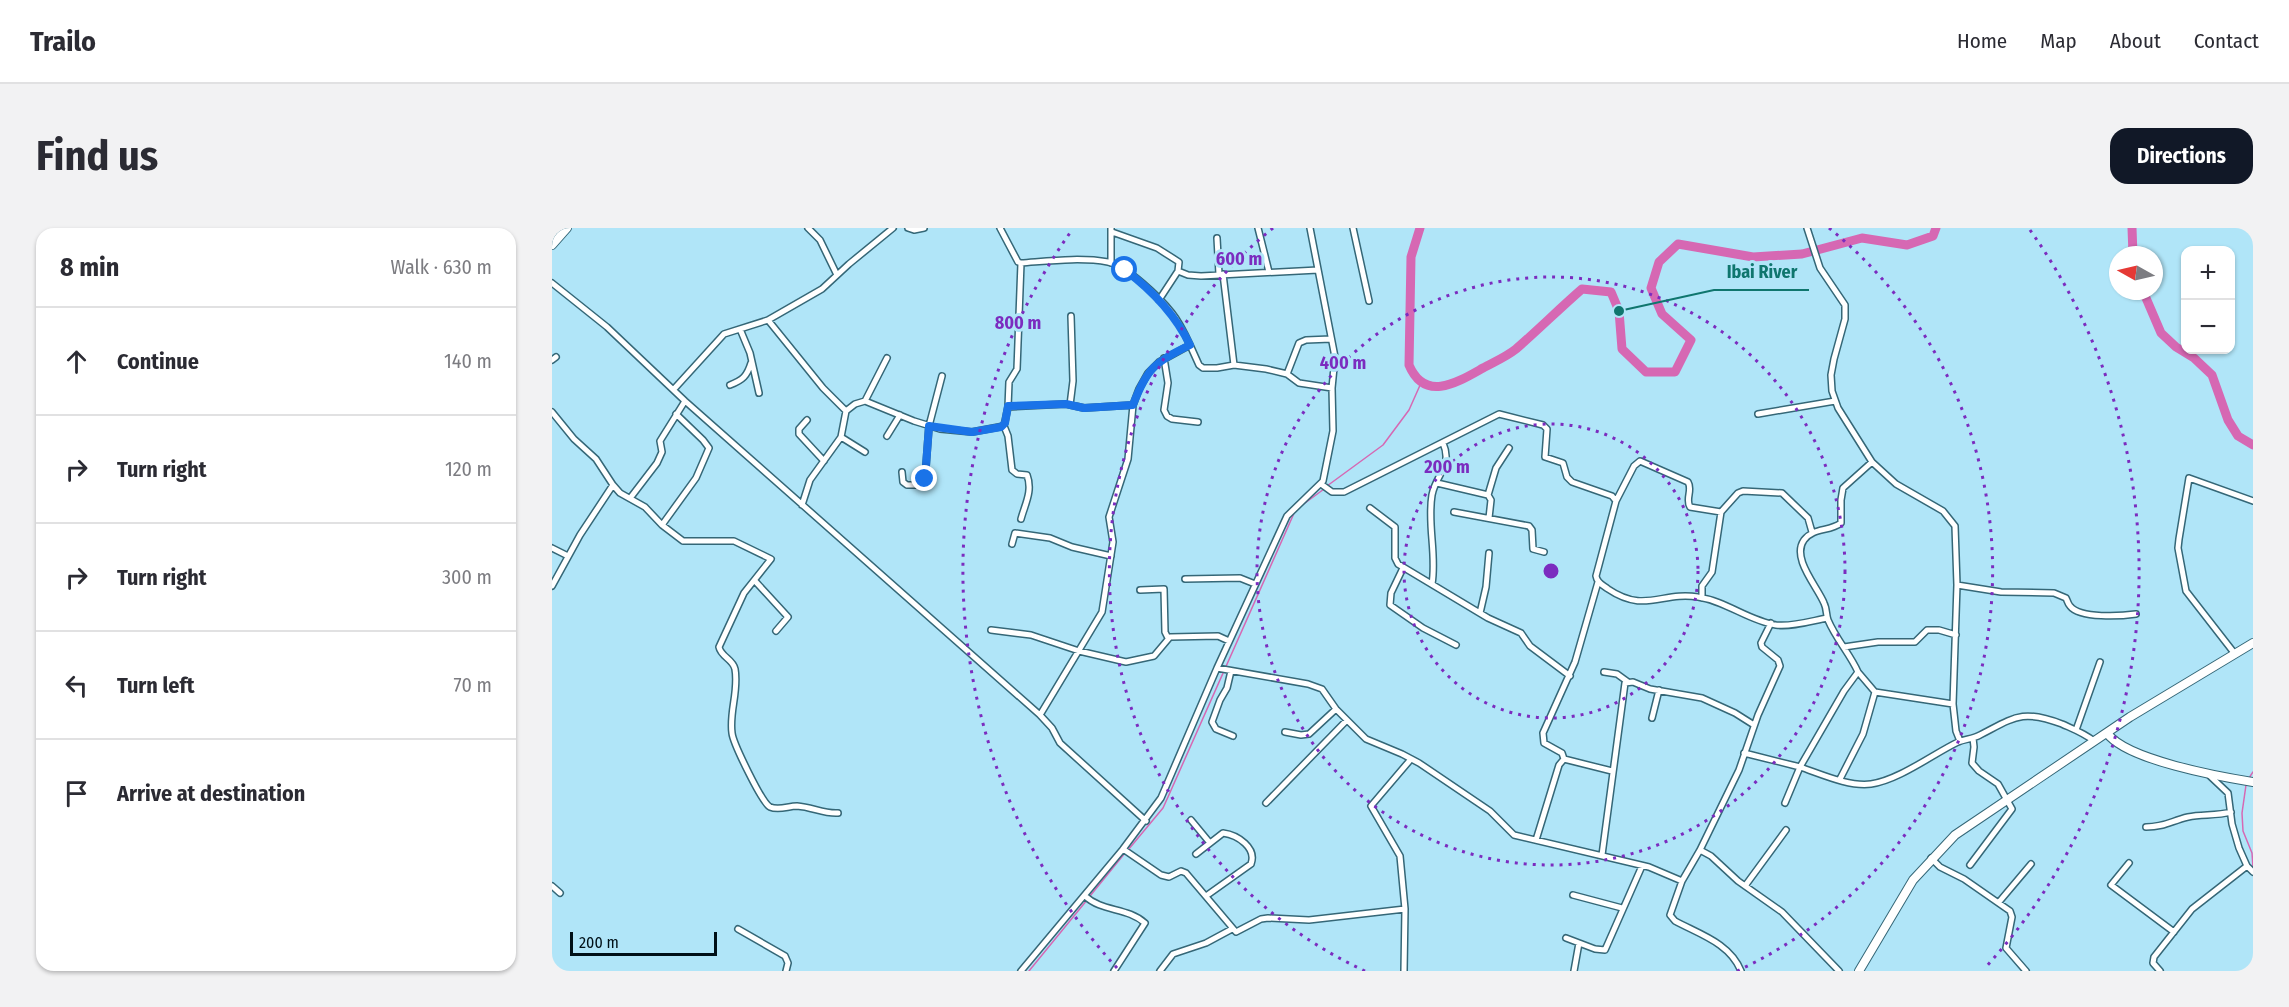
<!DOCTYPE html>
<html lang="en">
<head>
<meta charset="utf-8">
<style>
  body { margin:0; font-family:"Fira Sans Condensed",sans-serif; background:#f2f2f3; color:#2b2b33 }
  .controls { position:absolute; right:18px; top:18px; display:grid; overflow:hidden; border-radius:12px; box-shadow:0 2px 4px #0004 }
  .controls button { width:54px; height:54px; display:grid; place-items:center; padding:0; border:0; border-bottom:2px solid #e1e1e2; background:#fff; color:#2b2b33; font:30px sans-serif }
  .compass { position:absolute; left:1557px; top:18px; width:54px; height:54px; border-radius:50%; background:#fff; box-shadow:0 2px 4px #0004; rotate:278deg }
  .scale { position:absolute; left:18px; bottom:15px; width:147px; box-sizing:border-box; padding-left:6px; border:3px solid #001017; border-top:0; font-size:16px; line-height:21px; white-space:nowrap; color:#001017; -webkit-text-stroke:4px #b0e5f8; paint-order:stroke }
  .stop { position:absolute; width:18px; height:18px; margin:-14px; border:4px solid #1a73e8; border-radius:50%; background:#fff }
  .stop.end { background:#1a73e8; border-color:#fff; box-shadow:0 2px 6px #0008 }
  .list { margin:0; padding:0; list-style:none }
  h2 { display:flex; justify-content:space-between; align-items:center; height:78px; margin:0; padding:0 24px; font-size:26px }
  h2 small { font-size:20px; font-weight:400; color:#7c7c81 }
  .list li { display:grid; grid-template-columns:39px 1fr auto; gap:18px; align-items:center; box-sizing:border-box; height:108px; padding:0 24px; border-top:2px solid #e1e1e2 }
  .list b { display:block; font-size:22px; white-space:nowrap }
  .list em { font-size:20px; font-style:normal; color:#7c7c81 }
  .icon { flex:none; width:33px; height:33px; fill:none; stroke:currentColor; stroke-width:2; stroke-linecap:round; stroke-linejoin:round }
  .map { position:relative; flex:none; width:1701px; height:743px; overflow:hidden; border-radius:18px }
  header { display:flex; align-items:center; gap:36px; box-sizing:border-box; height:84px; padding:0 30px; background:#fff; border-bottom:2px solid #e1e1e2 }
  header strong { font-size:28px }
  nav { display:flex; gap:33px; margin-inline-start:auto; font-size:21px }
  .intro { display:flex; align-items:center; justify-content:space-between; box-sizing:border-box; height:144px; padding:0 36px }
  h1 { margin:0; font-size:42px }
  .button { padding:15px 27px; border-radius:18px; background:#111827; color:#fff; font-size:21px; font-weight:700 }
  main { display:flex; gap:36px; padding:0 36px }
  aside { flex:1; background:#fff; border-radius:18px; box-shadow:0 2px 4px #0004 }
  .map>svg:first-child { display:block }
</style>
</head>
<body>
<header>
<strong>Trailo</strong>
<nav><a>Home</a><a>Map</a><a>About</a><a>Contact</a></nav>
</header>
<div class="intro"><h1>Find us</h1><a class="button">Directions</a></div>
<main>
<aside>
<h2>8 min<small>Walk · 630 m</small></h2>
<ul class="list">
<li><svg class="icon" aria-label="ahead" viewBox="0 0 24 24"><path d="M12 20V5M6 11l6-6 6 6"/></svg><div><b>Continue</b></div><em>140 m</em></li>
<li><svg class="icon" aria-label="right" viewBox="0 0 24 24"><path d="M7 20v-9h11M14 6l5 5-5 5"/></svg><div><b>Turn right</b></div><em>120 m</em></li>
<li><svg class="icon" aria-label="right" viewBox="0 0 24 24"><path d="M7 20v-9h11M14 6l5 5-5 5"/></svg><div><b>Turn right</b></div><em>300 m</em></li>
<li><svg class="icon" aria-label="left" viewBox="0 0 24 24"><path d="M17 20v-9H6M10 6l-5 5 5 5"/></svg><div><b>Turn left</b></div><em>70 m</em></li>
<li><svg class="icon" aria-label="arrive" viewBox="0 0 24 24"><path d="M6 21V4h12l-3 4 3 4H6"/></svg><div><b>Arrive at destination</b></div></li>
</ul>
</aside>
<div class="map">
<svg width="1701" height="743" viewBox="0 0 1701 743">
  <rect width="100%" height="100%" fill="#b0e5f8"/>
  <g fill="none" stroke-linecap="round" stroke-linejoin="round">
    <path stroke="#d668b3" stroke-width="1.5" d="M775,258L831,217L857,182L869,155
      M749,278L772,261
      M1697,550L1701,544
      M1694,557L1690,585L1691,603L1700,625L1701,640
      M576,622L611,580L616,569L743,283
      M538,668L573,625
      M477,743L535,672"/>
    <path stroke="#d668b3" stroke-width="9" d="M868,0L859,29L857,137C873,175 906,154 931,140C942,134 954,129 964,121C986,102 1007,81 1030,61L1059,64L1067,83L1070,121L1094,144H1123L1139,112L1110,86L1099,60L1107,34L1126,16L1201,29L1250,26L1310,10L1355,17L1381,8L1384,0
      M1580,0L1581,27
      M1591,63L1609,105L1624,119L1642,130L1660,147L1676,192L1686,208L1701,217"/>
    <g stroke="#356777" stroke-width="8">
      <path id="street" d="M256,0L268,12L285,47
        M356,0L362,2L372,0
        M448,0L466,34L469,35C497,33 528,29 556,34C575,38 608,70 620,85C628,95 633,106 638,117
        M559,0V35
        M706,0L717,44
        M801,0L817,73
        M1255,0L1268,40L1293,77V91L1282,131L1279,147L1280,163L1286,180L1320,234L1344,256L1391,283L1403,298L1405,357L1401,476L1404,503L1408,513
        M560,4L605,20L627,34L626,43L607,72
        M665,10L667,46
        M626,43L636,47L649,48L766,42
        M671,46L682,137
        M0,55L55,99L133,173L488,487L500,500L508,515L594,593
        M216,92L271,160L294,183L289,209L258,252L250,277
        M188,101L198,125L207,165
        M612,130L616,155L612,182L615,188L620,191L646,194
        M0,132L4,129
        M735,146L747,115L754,112L779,111
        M178,157C191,152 195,148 199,135
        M122,161L172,106L216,92L270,61L297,36L341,0
        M313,173L335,130
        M518,177L521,153L519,88
        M456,179L457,154L465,141L469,35
        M294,183L303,176L313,173L362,193L388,201L420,204L452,198L456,179L514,176L532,180L581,177
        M0,184L22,211L44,231L61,257L28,307L0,358
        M1206,186L1283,173
        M255,192L247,201V206L272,233
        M452,198L456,208L460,242L465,246L475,247C481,263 473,276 469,291
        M335,208L348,187
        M289,209L313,224
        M350,244L351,254L355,257H367L373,251L377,198L390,148
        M885,255L936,267L939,272L937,290
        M769,256L780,264H792L947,186L991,197L995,201L993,229L1011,235L1015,249L1020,254L1060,268L1064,273L1044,348C1045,355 1051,357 1056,361C1093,386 1110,363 1146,369C1174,373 1197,393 1224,397C1240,399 1259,393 1275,390
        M61,257L68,265L93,279L110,297L144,250L157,220L151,212L124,186
        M936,267L944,240L957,220
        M79,269L105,235L110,224L108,213L133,173
        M1064,273L1082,238L1088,233L1136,254C1141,262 1133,271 1138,279L1169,284L1186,265L1191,263L1230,265L1256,290L1260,304
        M818,280L843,299V330L846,336L936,390L969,405L978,418L1018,448
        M902,284L977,298L980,302L981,321L992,324
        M110,297L131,313H182L219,331L192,365L167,419C169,429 181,431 183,441C187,463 177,484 180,505C181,515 210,575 218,579C227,583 236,578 245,578C260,579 272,586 286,585
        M460,316L463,305L498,310L520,319L559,328
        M0,320L16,328
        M851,340L839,365L838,377L871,400L904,417
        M633,351L688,350L703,356
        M203,353L236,389L224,403
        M880,356C885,327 875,296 880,267C884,246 901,238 891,215
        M1405,357L1449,364L1502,365L1514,370C1515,372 1516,376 1518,378C1528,391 1570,388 1584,386
        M588,362L612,361L613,404L616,410
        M1150,370V358L1160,344L1169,284
        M928,385L934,359L937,325
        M439,402L479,407L527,423L574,434L602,428L618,409L666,408L677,413
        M1292,419L1326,414H1363L1375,402H1387L1404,407
        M1683,426L1634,363L1626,320L1627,311L1637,250L1701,273
        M665,440L756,456L770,461L784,481L814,511L850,526L867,535L938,583L962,607L1097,639L1130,653L1148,622L1187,542L1206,487L1228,438L1226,432L1210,419L1209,415L1219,395
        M679,443L675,460L668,472L660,494L664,501L681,508
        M1052,444L1065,446L1076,454
        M1306,444C1298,426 1284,411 1276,392C1274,387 1275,381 1272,375C1265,358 1239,330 1252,312C1262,299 1277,304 1289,295V272L1291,260L1320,234
        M1401,476L1323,464L1306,444L1292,463L1248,539C1269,546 1297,559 1319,556C1347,552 1381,526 1406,514C1413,511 1421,511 1428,507C1463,489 1470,481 1510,496C1521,501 1532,505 1542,513
        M488,487L550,384L561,314L557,289L576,231L581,177L587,161L596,145L607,134L638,117L647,137L651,140H665L682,137L714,141L735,146L747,155L780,160
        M1100,490L1107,462
        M1524,502L1548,434
        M733,504L749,507L757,506L784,481
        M1192,525L1248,539L1233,575
        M1012,531L1010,525L992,515L991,505L1023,434L1046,354
        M1658,548L1676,565L1680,596L1687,620L1695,638L1701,644
        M1288,551L1311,506L1323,464
        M714,575L795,492
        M639,592L658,615
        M1594,599C1613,599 1619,593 1636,589C1650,586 1664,588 1679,584
        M984,612L1007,537L1012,531L1060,543
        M571,621L609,647L617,649L629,643L634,645L684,704L709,691L716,690L757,692L853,681
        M1148,622L1159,628L1186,653L1230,684L1287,743
        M644,626L671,605C686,607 705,620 699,636L654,668
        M1050,627L1073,455L1081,454L1098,461L1150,470L1183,485L1202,497
        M1379,630L1388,639L1412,651L1458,683L1460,689L1454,720L1474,743
        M1577,635L1559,657L1622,704
        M1418,637L1460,581L1446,556L1427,543L1420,535L1422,519L1421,510
        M1130,653L1118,687L1123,693C1147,706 1178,715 1189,743
        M0,658L8,665
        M1193,658L1234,602
        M1021,667L1070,680
        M533,668C550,684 575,679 593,695L562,743
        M1447,674L1479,636
        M186,701L233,728L236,735L234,743
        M1014,710L1043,721L1053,722L1090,638
        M469,743L571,621L609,570L665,440L735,288L771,253L781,203L780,160L783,129L758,0
        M608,743L621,726L654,715L680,701
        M852,743L853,681L848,628L819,578L859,531
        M1022,743L1027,715
        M1608,743L1601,735L1602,729L1640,681L1695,638
        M1699,743L1701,739"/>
    </g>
    <g stroke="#356777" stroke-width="10">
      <path id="secondary" d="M0,17L15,0
        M1555,505C1574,532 1669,549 1701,554
        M1307,743L1361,652L1403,607L1578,489L1701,415"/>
    </g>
    <use href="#street" stroke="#fff" stroke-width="5"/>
    <use href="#secondary" stroke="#fff" stroke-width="8"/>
  </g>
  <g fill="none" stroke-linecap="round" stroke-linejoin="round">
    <path stroke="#1a73e8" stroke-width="8" d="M373,251L377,198L420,204L449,199L453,195L456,178L514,176L532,180L581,177C595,140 603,134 638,117C623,86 601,63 573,42"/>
  </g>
  <g fill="none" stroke="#7b2cbf" stroke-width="3" stroke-dasharray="3 6">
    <circle cx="999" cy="343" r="147"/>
    <circle cx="999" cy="343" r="294"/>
    <path d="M813 743A441 441 0 0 1 721 0M1277 0A441 441 0 0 1 1185 743"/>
    <path d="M565 740A588 588 0 0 1 520 2M1478 2A588 588 0 0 1 1433 740"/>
  </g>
  <circle cx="999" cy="343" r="9" fill="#7b2cbf" stroke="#b0e5f8" stroke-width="3"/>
  <g font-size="18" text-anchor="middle" font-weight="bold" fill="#7b2cbf" stroke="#b0e5f8" stroke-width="6" stroke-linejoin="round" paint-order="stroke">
    <text x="687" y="37">600 m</text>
    <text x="466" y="101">800 m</text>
    <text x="791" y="141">400 m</text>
    <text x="895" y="245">200 m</text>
  </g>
  <path fill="none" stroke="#0f766e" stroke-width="2" d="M1067 83L1162 62H1257"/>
  <circle fill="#0f766e" stroke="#b0e5f8" stroke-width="2" cx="1067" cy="83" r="6"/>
  <g font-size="18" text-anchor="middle" font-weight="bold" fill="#0f766e" stroke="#b0e5f8" stroke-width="6" stroke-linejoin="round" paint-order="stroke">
    <text x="1210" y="50">Ibai River</text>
  </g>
</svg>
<div class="controls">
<button>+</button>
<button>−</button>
</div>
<svg class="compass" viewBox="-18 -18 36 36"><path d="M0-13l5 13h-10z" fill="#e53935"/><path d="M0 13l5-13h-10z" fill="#7c7c81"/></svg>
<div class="scale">200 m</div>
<div class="stop" style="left:573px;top:42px"></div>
<div class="stop end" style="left:373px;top:251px"></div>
</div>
</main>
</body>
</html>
